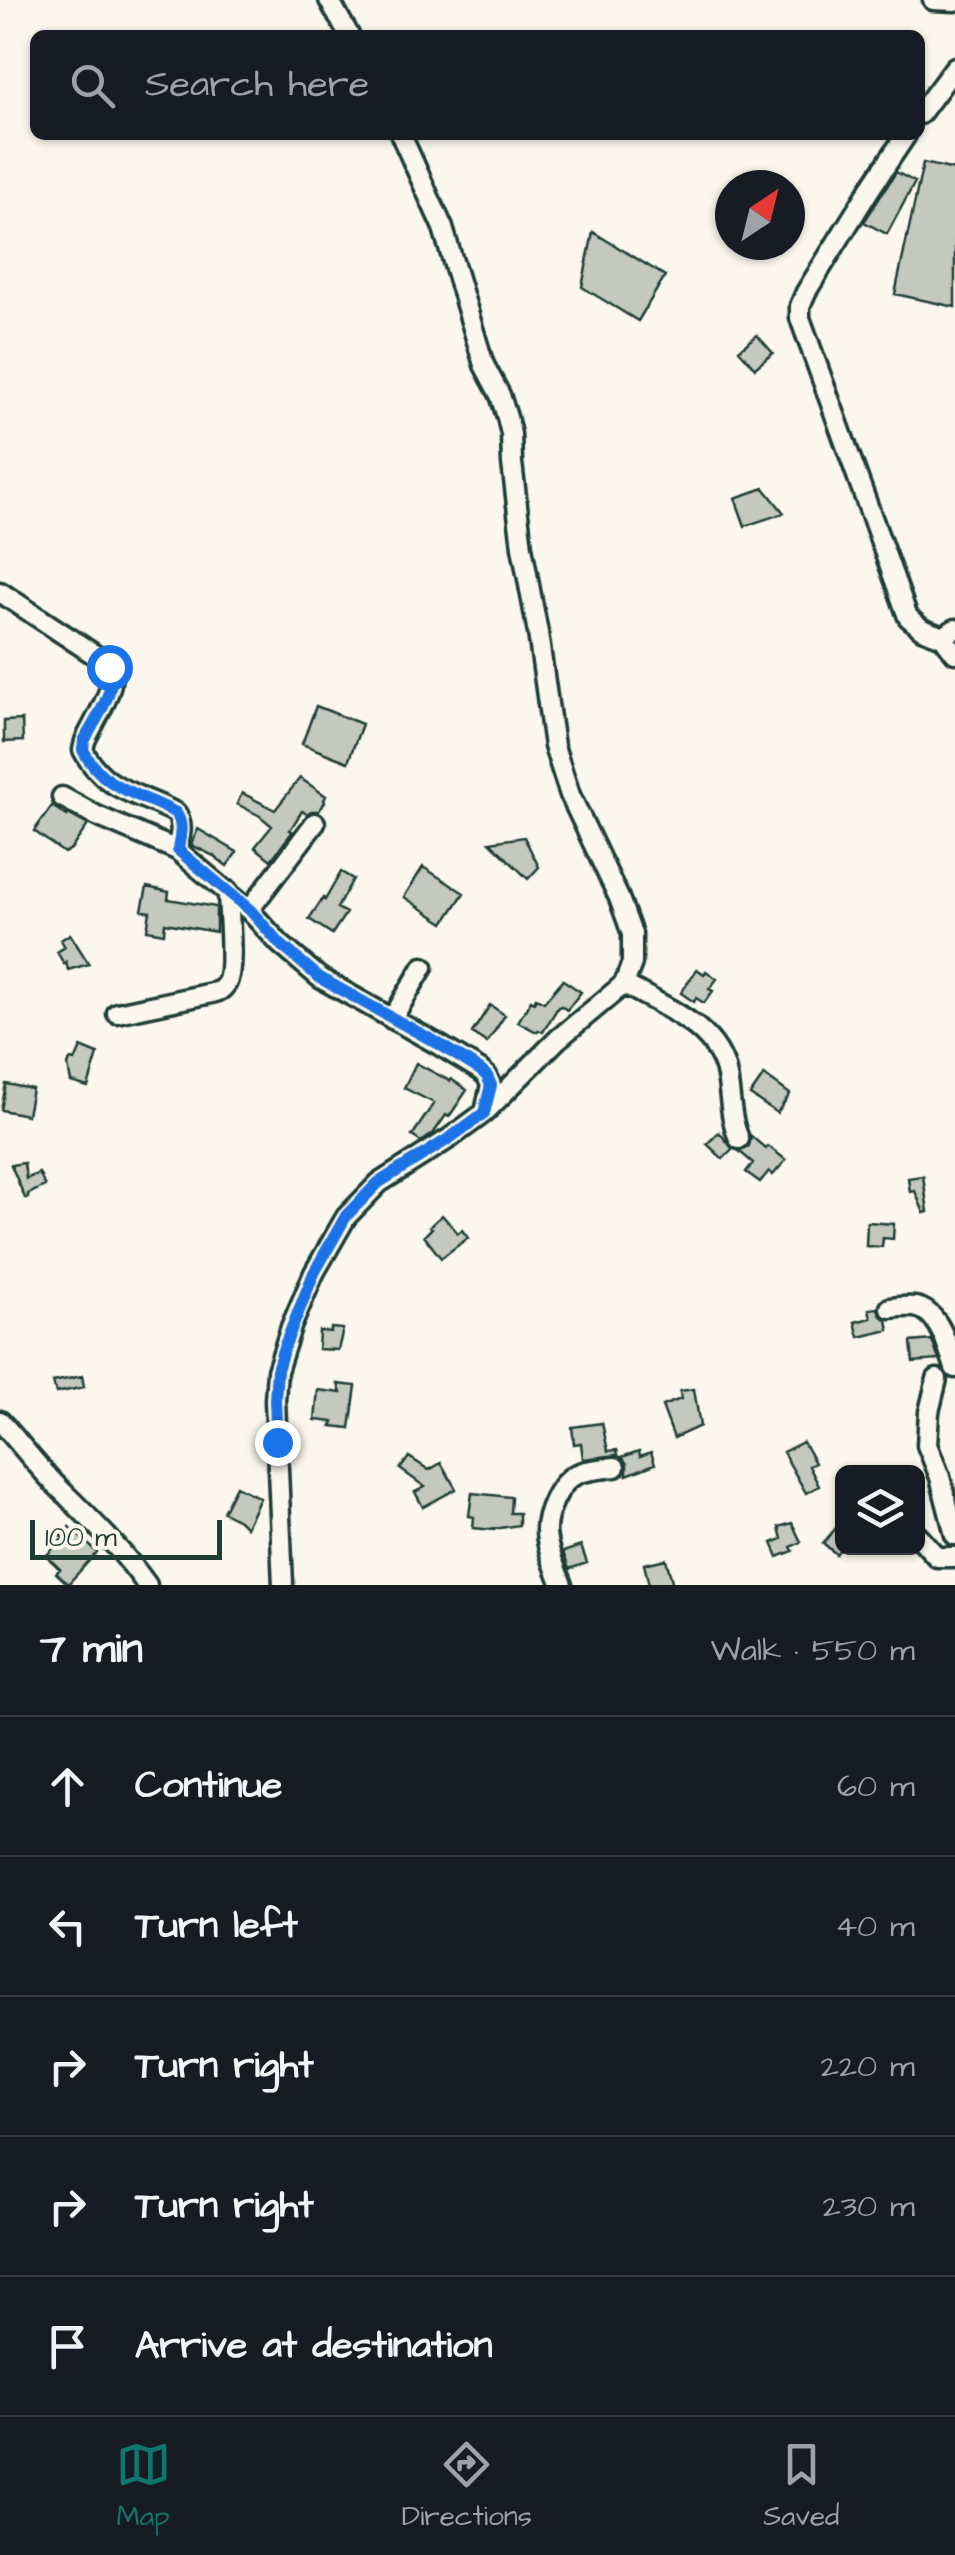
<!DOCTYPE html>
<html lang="en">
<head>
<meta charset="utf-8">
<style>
  body { margin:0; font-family:"Architects Daughter",sans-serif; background:#20242c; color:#f1f3f6 }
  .controls { position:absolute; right:30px; bottom:30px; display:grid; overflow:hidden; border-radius:15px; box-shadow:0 2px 8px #0004 }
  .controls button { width:90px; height:90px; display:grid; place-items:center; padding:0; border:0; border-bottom:2px solid #363941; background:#171b24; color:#f1f3f6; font:50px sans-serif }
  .compass { position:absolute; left:715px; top:170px; width:90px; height:90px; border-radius:50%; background:#171b24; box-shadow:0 2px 8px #0004; rotate:35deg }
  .scale { position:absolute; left:30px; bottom:25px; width:192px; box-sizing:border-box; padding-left:10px; border:5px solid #1f3d34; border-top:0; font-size:28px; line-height:35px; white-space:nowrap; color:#1f3d34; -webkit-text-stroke:8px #fbf7ec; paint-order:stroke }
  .stop { position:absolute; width:30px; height:30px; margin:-22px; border:8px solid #1a73e8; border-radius:50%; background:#fff }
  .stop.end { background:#1a73e8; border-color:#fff; box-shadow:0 2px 10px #0008 }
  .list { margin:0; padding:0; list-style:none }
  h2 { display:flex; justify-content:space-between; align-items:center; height:130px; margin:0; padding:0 40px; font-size:42px }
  h2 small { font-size:32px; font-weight:400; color:#9ea1a6 }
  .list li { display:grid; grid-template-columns:65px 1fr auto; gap:30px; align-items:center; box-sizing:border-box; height:140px; padding:0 40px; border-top:2px solid #363941 }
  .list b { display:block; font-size:38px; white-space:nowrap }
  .list em { font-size:32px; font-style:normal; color:#9ea1a6 }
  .icon { flex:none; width:55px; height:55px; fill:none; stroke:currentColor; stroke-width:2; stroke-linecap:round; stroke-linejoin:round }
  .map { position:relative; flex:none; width:955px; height:1585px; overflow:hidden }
  .search { position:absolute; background:#171b24; box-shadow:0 2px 8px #0004; left:30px; right:30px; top:30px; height:110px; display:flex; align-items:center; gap:25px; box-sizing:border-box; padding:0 35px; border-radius:15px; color:#9ea1a6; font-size:38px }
  .sheet { height:830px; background:#171b24 }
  nav { display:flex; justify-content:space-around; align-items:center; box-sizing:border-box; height:140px; border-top:2px solid #363941; background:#171b24; font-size:28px; color:#9ea1a6 }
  nav a { display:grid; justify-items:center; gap:5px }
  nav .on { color:#0f766e }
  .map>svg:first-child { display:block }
</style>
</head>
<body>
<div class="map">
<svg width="955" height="1585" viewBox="0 0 955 1585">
  <rect width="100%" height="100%" fill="#fbf7ec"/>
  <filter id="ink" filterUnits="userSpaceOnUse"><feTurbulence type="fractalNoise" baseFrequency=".01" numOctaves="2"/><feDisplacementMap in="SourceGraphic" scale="20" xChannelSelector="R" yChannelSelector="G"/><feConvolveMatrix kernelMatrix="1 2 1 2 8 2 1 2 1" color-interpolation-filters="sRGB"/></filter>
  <g filter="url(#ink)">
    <path fill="#c4c9be" stroke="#1f3d34" stroke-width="2.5" d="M923,163L955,170V307L895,294Z
      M896,172L915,182L887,234L864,222Z
      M593,232L665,276L638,321L582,287Z
      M757,335L773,353L755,368L739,350Z
      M764,488L784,513L745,526L735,498Z
      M316,706L362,724L348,762L302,744Z
      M22,720L23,741L4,742V721Z
      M300,778L326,796L324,800L325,802L319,811H311L307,814L302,811L290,830L293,831L271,860L255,847L272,826L260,816L237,804L242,793L275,810Z
      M52,806L67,816L68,814L88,825L71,849L64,853L34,831Z
      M198,829L237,852L227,866L214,856L191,845Z
      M524,837L539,867L528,879L490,842Z
      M423,867L464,893L444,923L404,897Z
      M341,872L353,879L337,908L346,913L332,934L309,919L323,898L325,900Z
      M147,887L169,892L168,899L216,907V932L165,923L164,933L147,930L150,912L142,910Z
      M70,934L89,964L68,970L66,962L64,964L57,952L65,947L61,940Z
      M697,969L704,974L706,971L717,979L709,989L713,991L704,1003L696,998L694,1002L681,993Z
      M563,980L581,992L567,1010L561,1006L558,1007L543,1032L538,1030L537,1032L518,1022L531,1000L534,1002L536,998L544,1002Z
      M490,1005L505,1015L487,1043L472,1033Z
      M81,1047L98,1054L88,1087L71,1082L68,1066L70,1060L75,1061Z
      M416,1063L450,1081L451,1079L467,1090L449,1117L446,1115L433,1134L421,1142L412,1136L434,1103L404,1088Z
      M764,1075L790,1094L777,1113L750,1095Z
      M6,1084L32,1089L27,1115L1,1110Z
      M719,1132L733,1149L723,1159L707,1144Z
      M751,1136L766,1149L768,1146L786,1160L773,1175L769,1171L760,1182L746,1172L753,1163L739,1151L749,1146Z
      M24,1163L26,1179L39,1173L45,1186L28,1194V1198H25L11,1165Z
      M923,1176L928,1212L924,1213L915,1191L910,1192L908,1178Z
      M442,1215L458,1233L462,1230L468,1238L441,1258L424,1236L432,1228L430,1226Z
      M867,1222L894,1224L893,1239L883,1238L882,1247L866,1246Z
      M878,1308L881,1316L887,1320L889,1330L859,1337L855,1322L871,1318L869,1309Z
      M331,1328L343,1329L338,1350L318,1349L319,1331L331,1332Z
      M932,1340L939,1360L913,1362L911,1342Z
      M82,1376L84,1387L56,1393L53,1382Z
      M338,1384L356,1386L350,1428L332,1426L334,1422L315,1420L318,1390L341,1393Z
      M694,1389L700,1426L674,1438L662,1406L681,1399L680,1391Z
      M602,1423L608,1451L617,1450L618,1455L583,1459L581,1443L574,1444L572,1427Z
      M803,1442L815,1463L809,1466L819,1486L806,1493L783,1452Z
      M639,1451L640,1456L651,1452L655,1464L627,1475V1464L622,1457Z
      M409,1457L429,1470L441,1463L456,1489L423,1507L415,1492L425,1487L400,1469Z
      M236,1486L260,1498L246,1527L239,1520L223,1512Z
      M472,1493L511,1497L510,1513H519V1525L494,1529V1530L473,1528L474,1517L469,1516Z
      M842,1521V1547L836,1554L823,1543Z
      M792,1523L801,1542L791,1547L793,1551L778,1557L772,1543L782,1539L779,1527Z
      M69,1527L97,1552L68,1584L56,1573L60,1569L46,1556L63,1538L60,1536Z
      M581,1546L587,1563L569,1569L563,1552Z
      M666,1559L673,1585H649L644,1564Z"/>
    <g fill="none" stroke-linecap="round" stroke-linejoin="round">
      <g stroke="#1f3d34" stroke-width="25">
        <path id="minor" d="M329,0L349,35
          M933,0L955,1
          M920,114L955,67
          M906,135L870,189L806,292L800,306V318L908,617L922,629L943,637
          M0,592L101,659C106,664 109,666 111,672C116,689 92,725 85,741L83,750C104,792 140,793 176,813C184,825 180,836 177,850L249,910L280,944L320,978L439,1045L480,1070L487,1076L491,1085L485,1112
          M955,629L943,637L955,653
          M62,797L97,816L177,850
          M249,910L315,823
          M624,984C663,1007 718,1026 727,1076C731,1098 730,1118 739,1139
          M117,1013L212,993C219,991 221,991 226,984C235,971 228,910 228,891
          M392,1019L423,967
          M890,1308C898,1307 907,1306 915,1307C940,1311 948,1348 955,1368
          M937,1379L929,1412L927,1445L940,1477L955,1535
          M0,1421C19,1442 37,1466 57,1486C89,1518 121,1548 147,1585
          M918,1536L937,1557H955
          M283,1585L275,1400L277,1371L291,1327L314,1273L346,1217L379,1183L450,1138L484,1113L558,1039L624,984L632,963V934L619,898L570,795L554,746L538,633L522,547L512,463L511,434L507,417L500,395L484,365L443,228L401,135
          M562,1585C556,1569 546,1548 546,1530C546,1513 559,1483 575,1475C587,1469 602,1469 615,1467"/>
      </g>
      <use href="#minor" stroke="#fbf7ec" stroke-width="18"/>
    </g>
  </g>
  <g fill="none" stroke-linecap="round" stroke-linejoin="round" filter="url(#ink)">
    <path stroke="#1a73e8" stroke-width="12" d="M109,667C118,690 95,720 84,741L83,750C104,791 140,793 176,813C184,825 180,836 178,850L250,910L280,944L320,978L439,1044L480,1070L487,1076L491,1085L484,1113L450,1138L378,1183L346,1216L314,1273L283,1350L277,1370L275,1400L277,1442"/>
  </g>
</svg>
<div class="controls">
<button><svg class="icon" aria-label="layers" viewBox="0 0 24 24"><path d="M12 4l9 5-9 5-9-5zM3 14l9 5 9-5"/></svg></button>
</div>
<svg class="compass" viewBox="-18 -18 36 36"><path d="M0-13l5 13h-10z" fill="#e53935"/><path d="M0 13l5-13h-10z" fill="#9ea1a6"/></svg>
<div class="scale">100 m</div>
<div class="stop" style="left:109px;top:667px"></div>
<div class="stop end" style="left:277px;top:1442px"></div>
<div class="search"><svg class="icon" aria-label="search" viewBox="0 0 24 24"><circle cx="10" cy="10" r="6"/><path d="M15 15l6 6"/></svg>Search here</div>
</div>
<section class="sheet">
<h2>7 min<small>Walk · 550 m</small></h2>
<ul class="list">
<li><svg class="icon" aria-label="ahead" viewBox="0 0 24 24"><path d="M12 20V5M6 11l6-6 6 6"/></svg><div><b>Continue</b></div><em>60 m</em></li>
<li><svg class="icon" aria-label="left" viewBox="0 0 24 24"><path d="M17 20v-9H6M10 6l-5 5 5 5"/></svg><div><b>Turn left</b></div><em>40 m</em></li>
<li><svg class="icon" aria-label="right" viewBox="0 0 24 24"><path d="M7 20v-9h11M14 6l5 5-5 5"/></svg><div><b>Turn right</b></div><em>220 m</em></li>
<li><svg class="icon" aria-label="right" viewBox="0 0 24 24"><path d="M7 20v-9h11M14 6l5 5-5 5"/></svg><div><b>Turn right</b></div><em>230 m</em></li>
<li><svg class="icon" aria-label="arrive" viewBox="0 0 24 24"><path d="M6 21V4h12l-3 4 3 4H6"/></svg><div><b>Arrive at destination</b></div></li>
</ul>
</section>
<nav>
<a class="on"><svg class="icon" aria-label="map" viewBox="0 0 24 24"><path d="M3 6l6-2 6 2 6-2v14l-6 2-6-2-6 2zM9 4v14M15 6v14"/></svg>Map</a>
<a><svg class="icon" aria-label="directions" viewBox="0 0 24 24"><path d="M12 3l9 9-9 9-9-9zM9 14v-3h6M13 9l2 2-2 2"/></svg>Directions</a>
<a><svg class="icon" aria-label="saved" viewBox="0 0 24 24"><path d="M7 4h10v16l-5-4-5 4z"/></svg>Saved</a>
</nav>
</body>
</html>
